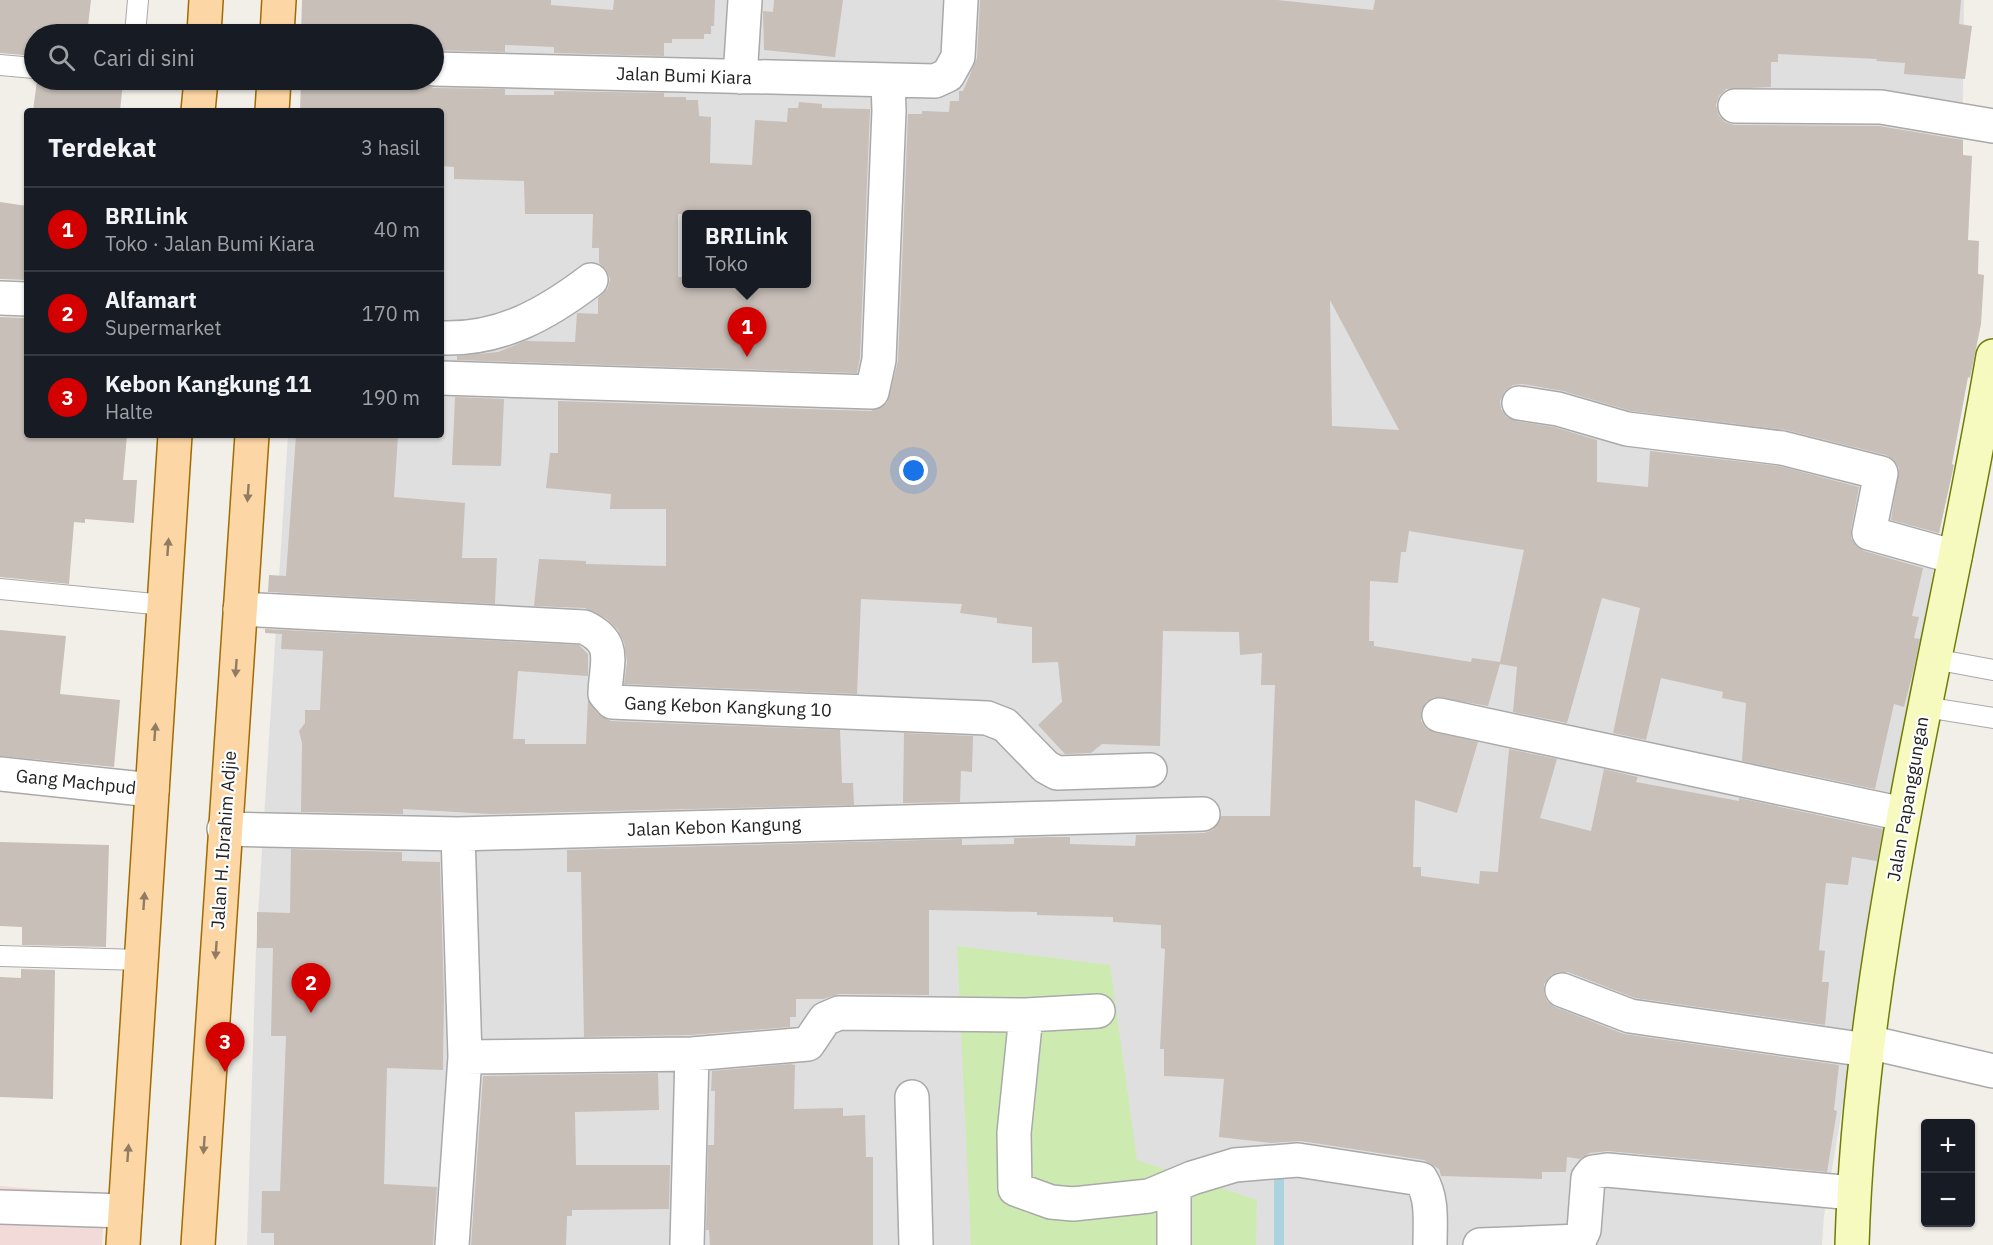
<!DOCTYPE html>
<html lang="id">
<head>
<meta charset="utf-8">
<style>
  body { margin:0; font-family:"IBM Plex Sans",sans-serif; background:#242831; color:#f1f3f6 }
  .controls { position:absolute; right:18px; bottom:18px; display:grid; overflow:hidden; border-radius:6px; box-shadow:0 2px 4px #0004 }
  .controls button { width:54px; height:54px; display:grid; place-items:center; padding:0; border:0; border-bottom:2px solid #363941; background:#171b24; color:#f1f3f6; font:30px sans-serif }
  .you { position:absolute; left:914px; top:471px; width:21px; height:21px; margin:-15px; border:4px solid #fff; border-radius:50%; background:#1a73e8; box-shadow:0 0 0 9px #1a73e833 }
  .badge { display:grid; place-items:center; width:39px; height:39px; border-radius:50%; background:#d40000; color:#fff; font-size:20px; font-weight:700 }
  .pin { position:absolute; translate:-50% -50px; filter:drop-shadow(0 2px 3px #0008) }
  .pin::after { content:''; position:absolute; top:32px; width:21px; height:18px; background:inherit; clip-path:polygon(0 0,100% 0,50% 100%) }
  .popup { position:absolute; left:682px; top:210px; width:129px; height:78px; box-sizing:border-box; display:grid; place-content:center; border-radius:6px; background:#171b24; filter:drop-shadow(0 2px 4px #0005); font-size:20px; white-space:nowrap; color:#9ea1a6 }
  .popup b { font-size:22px; color:#f1f3f6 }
  .popup::after { content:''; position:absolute; left:50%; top:100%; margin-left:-12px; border:12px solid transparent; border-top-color:#171b24 }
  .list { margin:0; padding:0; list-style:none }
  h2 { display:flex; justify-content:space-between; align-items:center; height:78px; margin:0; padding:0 24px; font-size:26px }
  h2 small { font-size:20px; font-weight:400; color:#9ea1a6 }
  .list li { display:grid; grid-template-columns:39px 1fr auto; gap:18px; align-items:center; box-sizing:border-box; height:84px; padding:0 24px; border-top:2px solid #363941 }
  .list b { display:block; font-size:22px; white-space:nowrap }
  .list p { margin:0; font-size:20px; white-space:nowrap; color:#9ea1a6 }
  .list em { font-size:20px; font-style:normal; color:#9ea1a6 }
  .icon { flex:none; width:33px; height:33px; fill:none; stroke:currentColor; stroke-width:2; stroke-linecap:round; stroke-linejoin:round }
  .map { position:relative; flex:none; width:1993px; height:1245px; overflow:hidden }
  .search { position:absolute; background:#171b24; box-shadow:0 2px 4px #0004; left:24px; top:24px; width:420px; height:66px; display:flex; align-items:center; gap:15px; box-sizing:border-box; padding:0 21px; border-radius:33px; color:#9ea1a6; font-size:22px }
  .panel { position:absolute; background:#171b24; box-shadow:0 2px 4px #0004; left:24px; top:108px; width:420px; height:330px; border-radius:6px }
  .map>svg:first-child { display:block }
</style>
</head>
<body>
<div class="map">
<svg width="1993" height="1245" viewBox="0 0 1993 1245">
  <rect width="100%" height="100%" fill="#f2efe9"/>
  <path fill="#e0dfdf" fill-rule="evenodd" d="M314,0H1964L1959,419L1824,1216L1822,1245H247L256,947L288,435H441V111H307L309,80H434V34H312ZM687,214H807V284H687Z"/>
  <path fill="#f2dad9" d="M0,1186L105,1195L102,1245H0Z"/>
  <path fill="#cdebb0" d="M957,946L1110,965L1137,1160L1257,1200L1256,1245H971Z"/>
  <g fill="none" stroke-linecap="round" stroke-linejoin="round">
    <path stroke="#aad3df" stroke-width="10" d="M1279,1174V1245"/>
  </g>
  <path fill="#c7bfb8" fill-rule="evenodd" d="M0,0H91L87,34H34V56L0,53Z
    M302,0H551V5L613,10L614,0H715L714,26H711V34H704V39H672V43H664V56L554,53V47L505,45V52L434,50V34H301Z
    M774,0H843L835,57L764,50L763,11L773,12Z
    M980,0H1277L1373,10L1375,0H1961L1959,24L1972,26L1965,79L1904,74L1905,63L1876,61L1877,59L1778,54V62H1771V87L1726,89L1719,96L1716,105L1719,116L1725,122L1734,125L1879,126L1963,140V155L1972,156L1968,240L1979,241L1978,274L1984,275L1981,324L1970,378L1968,377L1952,464L1954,465L1939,533L1891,520L1899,468L1894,460L1886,455L1786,430L1631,411L1563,391L1522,384L1513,385L1505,391L1500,401L1501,409L1507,417L1516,421L1554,427L1597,440V482L1648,487L1650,451L1779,466L1859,487L1851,529V538L1856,546L1864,551L1923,568L1912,616L1919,617L1914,638L1920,639L1913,672L1904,707L1894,704L1875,789L1742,761L1746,703L1722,698L1723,692L1661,678L1646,740L1613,733L1640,608L1602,598L1567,723L1513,712L1517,667L1500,664L1488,706L1434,697L1426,702L1421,712V721L1427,729L1478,742L1457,813L1415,800L1413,867H1421V876L1479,884L1480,871L1498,872L1509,749L1557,759L1540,818L1591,831L1604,769L1638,777L1636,782L1739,801V798L1883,829L1877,861L1852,857L1848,885L1826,883L1819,950L1825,951L1822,982H1829L1825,1025L1635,998L1568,972H1558L1551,975L1544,984V994L1547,1001L1555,1007L1624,1034L1839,1065L1834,1110L1837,1111L1827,1172L1608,1151L1590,1153L1580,1159L1567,1157L1566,1172H1542V1179L1441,1176L1439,1169L1424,1160L1301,1141L1271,1143L1219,1137L1224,1079L1164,1076V1049H1160L1165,949L1161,948V925L1113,922V917L1037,915V912L929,910V995L839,994L823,999H796V1017H790V1027L691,1035L584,1037L581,872H567V850L962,839V845L1014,844V838L1050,837H1070V844L1135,846L1136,835L1204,833L1213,830L1221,816H1270L1275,685H1261L1262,653L1240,655L1239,632L1163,631L1160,746L1102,744L1091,753L1065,754L1038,725L1062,702L1058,662L1032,663V627L997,623V618L960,613L962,604L861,599L857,694L624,684L627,662L624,642L618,630L607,619L585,608L534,606L539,559L586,561V564L666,566V509H610L611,494L546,488L550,453H558V401L871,411L887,403L898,361L908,114H922V111L949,112L950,101H959V91H963L977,58ZM1330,300L1399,430L1332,426ZM1409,531L1524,550L1500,662L1472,658L1471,662L1374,646V641H1369L1370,581L1398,583L1401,552H1406Z
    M37,80L123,82L120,111H33Z
    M301,80H419L425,85L434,88L505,89V95H554V91L664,93V97H686V100H698L699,116L711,117L710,163L752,165L755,120L787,122L788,108H798L799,102L822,104V108L870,109L860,358L857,373L457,360V356L498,352L525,341L575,342L577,313L598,314V298L608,288L610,279L606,269L599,263V248H592L593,214H525L524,181L454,179V167L441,166V111H300ZM678,214H807V284H687V277H678Z
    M0,202L27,206V280L0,279Z
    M0,317L27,318V435H127L123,480H137L134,523L85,519V523L74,522L69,584L0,577Z
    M455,397L504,399L501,466L452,465Z
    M296,435H398L394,497L465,503L462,558H497L495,604L268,592L269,575L286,576Z
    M265,629L579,645L588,654V676L518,671L513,739H525V744H586L588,699L598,714L611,721L840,730L842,783H853L854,805L491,814L403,809V814L301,812L302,743L299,731L305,723V710H320L323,651L281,649L282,634L265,633Z
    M0,630L66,636L60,694L120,700L114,767L0,756Z
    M904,733L973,736L972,772L961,771L960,802L903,803Z
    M0,842L109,845L106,947L22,945V927L0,926Z
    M291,849L402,852V861L440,862L444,996L443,1070L387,1068L384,1184L437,1187L433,1245H274V1233H261L262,1191H280L286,1036H271L273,948H257V912L290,913Z
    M21,969L55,970L53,1099L0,1097V977L21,978Z
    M790,1064L795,1065L794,1109L843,1108V1116L865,1115L866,1157H873V1245H710L709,1230H706L708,1145H714L715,1091H711L712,1071Z
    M658,1073L659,1110L575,1112L576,1165H670L669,1209L572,1210V1216H567L566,1245H471L483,1076Z"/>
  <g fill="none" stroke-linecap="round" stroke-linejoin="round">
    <g stroke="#a9a9a9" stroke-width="22">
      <path id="lane" d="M135,34L138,0
        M0,65L34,68
        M0,589L164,605
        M1934,659L1993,670
        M1925,707L1993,718
        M0,956L141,960"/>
    </g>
    <g stroke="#a9a9a9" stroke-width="36">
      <path id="street" d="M434,69L935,81L948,75L958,57L961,0
        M740,77L745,0
        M1735,106L1881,107L1993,126
        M0,298L27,299
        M441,338C500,340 545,315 591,280
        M441,378L872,392L879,360L889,111L888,81
        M1519,403L1558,409L1627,429L1782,448L1881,473L1869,533L1955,557
        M240,609L584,627C618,643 606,661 605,694L612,702L987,718L1005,725L1046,767L1057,773L1150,770
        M1439,715L1903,814
        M0,774L152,790
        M224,829L458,834L1203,814
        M1562,990L1630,1016L1867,1050
        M1026,1015L1014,1133L1015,1189L1051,1202L1073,1204L1149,1196L1192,1178L1235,1165L1298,1160L1421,1179C1433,1199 1430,1222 1430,1245
        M1868,1042L1993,1071
        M465,1057L692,1054L808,1044L825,1019L839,1013L1026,1015L1098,1011
        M912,1097L916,1245
        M0,1207L125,1211
        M452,1245L465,1057L458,834
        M687,1245L692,1054
        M1174,1245V1186
        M1480,1245L1579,1241L1584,1230L1588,1178L1593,1172L1607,1170L1853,1193"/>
    </g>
    <g stroke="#707d05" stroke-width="36">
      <path id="secondary" d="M1852,1245C1861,944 1943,651 1993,356"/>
    </g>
    <g stroke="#a06b00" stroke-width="36">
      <path id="primary" d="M204,34L206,0
        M277,34L279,0
        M198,111L201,80
        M272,111L274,80
        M123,1245L175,435
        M198,1245L252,435"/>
    </g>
    <use href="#lane" stroke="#fff" stroke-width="20"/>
    <use href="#street" stroke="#fff" stroke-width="33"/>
    <use href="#secondary" stroke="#f7fabf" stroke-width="33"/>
    <use href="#primary" stroke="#fcd6a4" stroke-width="33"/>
  </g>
  <defs><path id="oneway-solid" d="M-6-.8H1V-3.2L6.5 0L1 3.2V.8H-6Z" transform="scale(1.5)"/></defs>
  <g fill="#8f7c63">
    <use href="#oneway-solid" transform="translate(248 493) rotate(94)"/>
    <use href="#oneway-solid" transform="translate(168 547) rotate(-86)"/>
    <use href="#oneway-solid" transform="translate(236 668) rotate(94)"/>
    <use href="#oneway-solid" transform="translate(155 732) rotate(-86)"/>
    <use href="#oneway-solid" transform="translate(144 901) rotate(-86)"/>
    <use href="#oneway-solid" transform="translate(216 950) rotate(94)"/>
    <use href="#oneway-solid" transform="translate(204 1145) rotate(94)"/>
    <use href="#oneway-solid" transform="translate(128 1153) rotate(-86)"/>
  </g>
  <g text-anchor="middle" stroke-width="4.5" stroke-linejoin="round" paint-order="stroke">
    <g font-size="18" fill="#222" stroke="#fff">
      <text transform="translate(684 76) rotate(2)" y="6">Jalan Bumi Kiara</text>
      <text transform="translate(728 707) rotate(2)" y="6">Gang Kebon Kangkung 10</text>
      <text transform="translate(76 782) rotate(6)" y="6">Gang Machpud</text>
      <text transform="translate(1908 799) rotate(-80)" y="6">Jalan Papanggungan</text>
      <text transform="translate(714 827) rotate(-2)" y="6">Jalan Kebon Kangung</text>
      <text transform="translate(224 840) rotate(-86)" y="6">Jalan H. Ibrahim Adjie</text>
    </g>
  </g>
</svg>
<div class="controls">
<button>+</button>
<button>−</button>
</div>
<div class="you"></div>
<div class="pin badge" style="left:747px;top:357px">1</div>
<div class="popup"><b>BRILink</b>Toko</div>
<div class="pin badge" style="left:311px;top:1013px">2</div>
<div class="pin badge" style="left:225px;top:1072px">3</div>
<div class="search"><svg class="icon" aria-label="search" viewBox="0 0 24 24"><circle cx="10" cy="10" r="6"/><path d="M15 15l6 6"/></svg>Cari di sini</div>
<section class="panel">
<h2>Terdekat<small>3 hasil</small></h2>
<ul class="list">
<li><span class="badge">1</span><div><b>BRILink</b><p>Toko · Jalan Bumi Kiara</p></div><em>40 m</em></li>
<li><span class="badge">2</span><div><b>Alfamart</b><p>Supermarket</p></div><em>170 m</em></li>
<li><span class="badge">3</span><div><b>Kebon Kangkung 11</b><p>Halte</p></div><em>190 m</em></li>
</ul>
</section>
</div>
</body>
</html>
